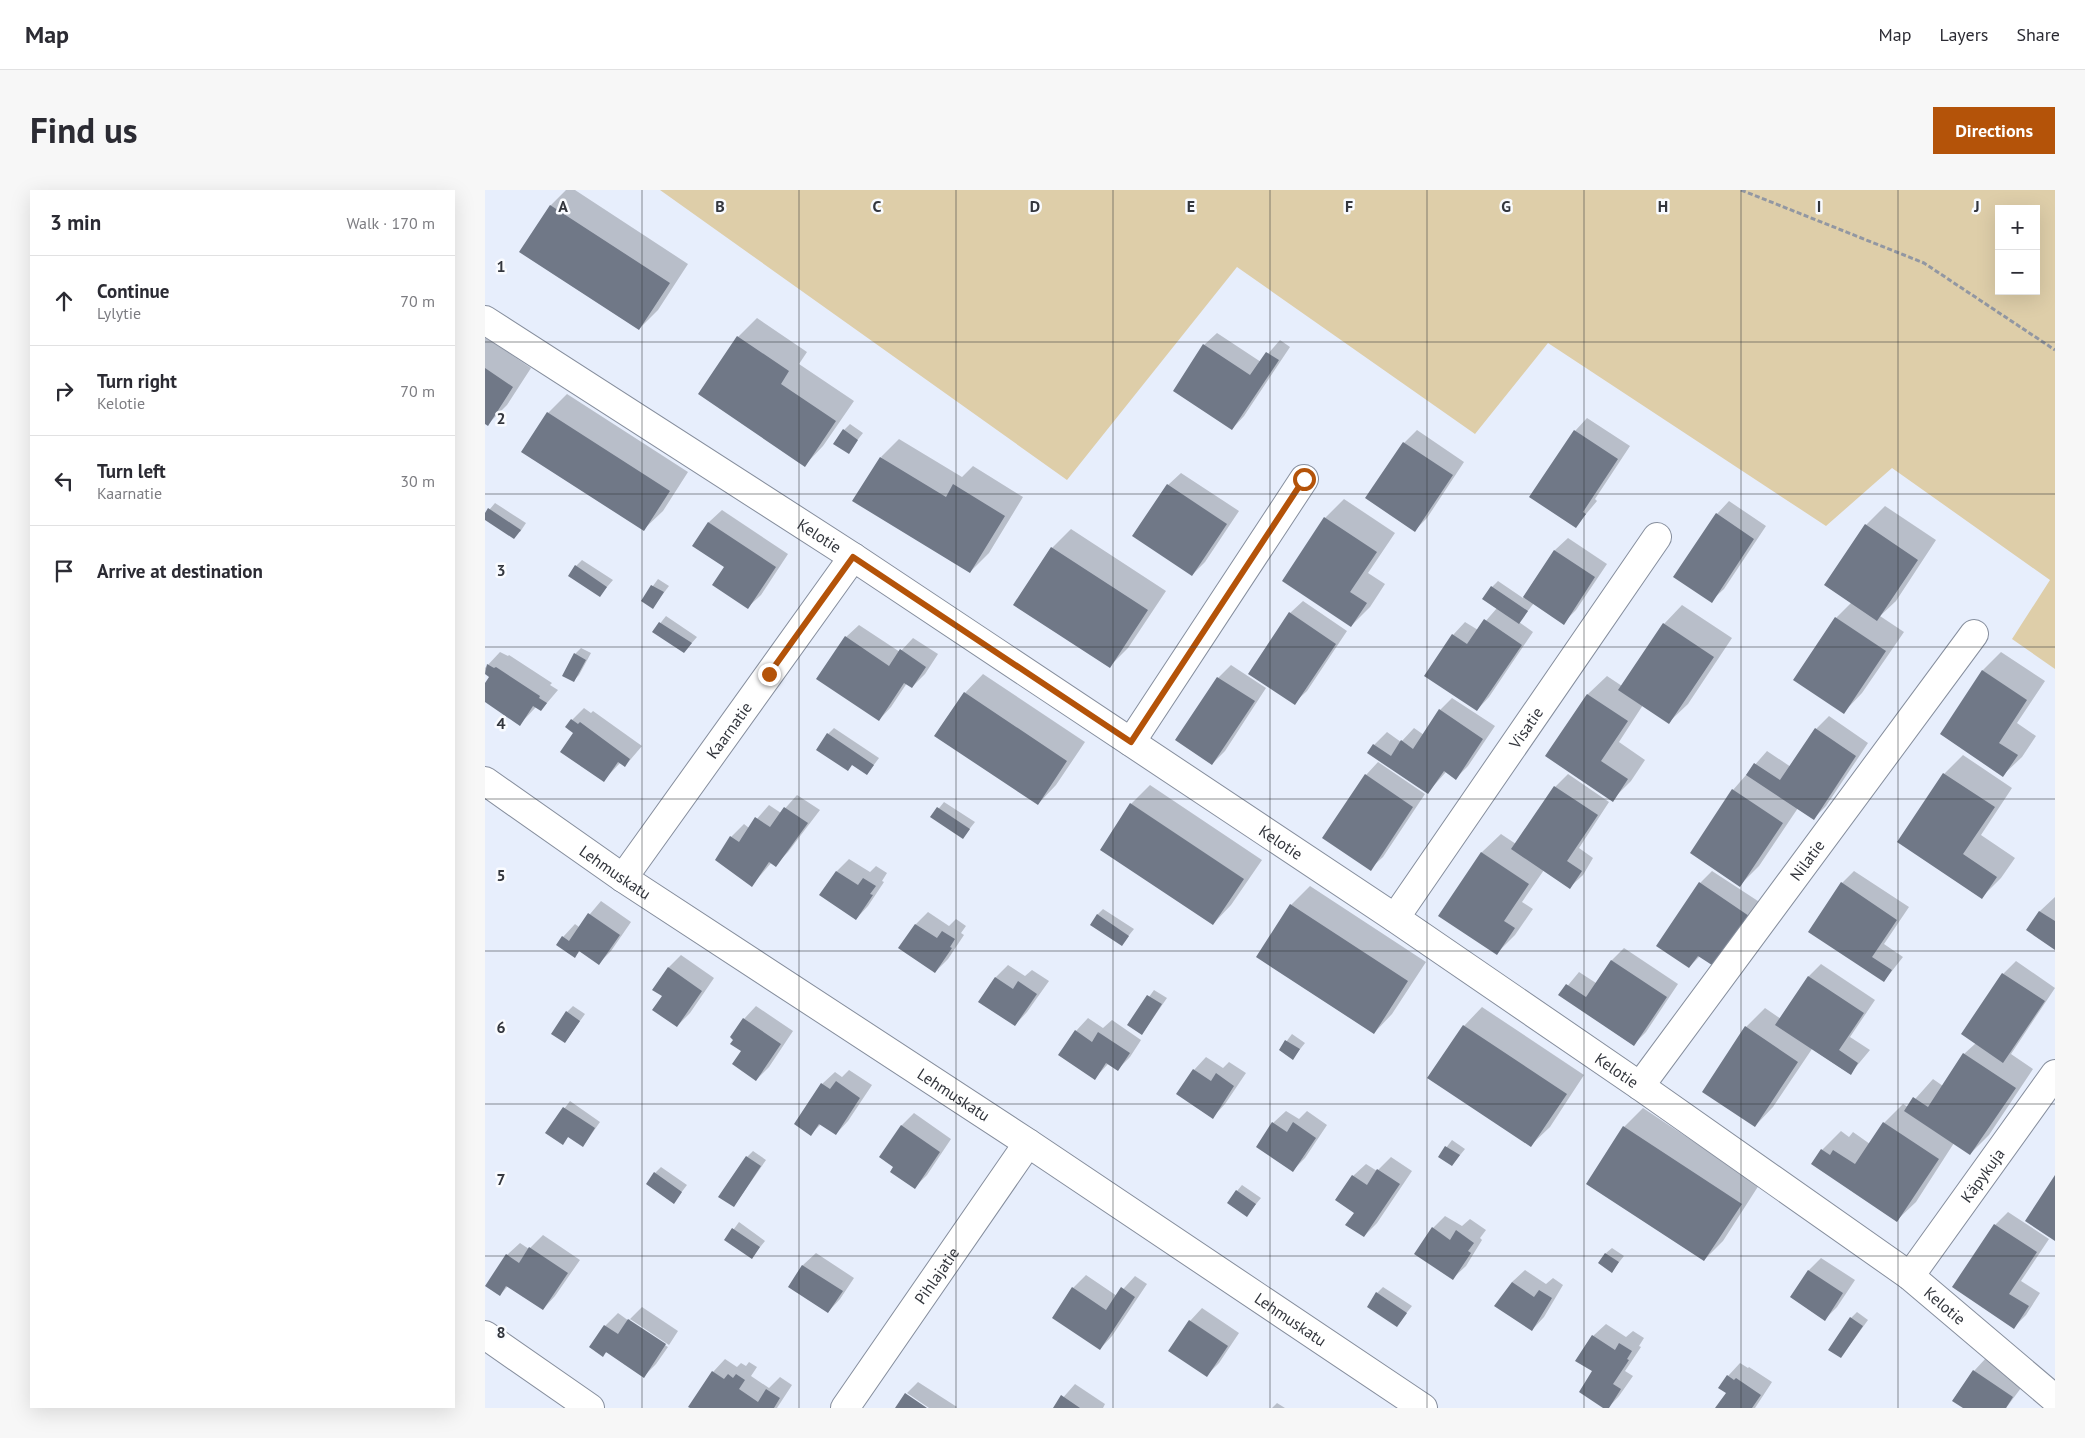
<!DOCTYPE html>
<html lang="en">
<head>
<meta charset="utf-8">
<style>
  body { margin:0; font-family:"PT Sans",sans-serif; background:#f7f7f7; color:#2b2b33 }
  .controls { position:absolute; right:15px; top:15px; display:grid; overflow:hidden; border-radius:0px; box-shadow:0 5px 20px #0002 }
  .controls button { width:45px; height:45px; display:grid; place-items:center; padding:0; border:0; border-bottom:1px solid #e1e1e2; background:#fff; color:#2b2b33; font:25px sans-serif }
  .stop { position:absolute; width:15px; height:15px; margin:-11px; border:4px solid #b45309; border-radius:50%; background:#fff }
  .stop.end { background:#b45309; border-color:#fff; box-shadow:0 1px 5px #0008 }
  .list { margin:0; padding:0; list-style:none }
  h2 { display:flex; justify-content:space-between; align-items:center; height:65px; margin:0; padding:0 20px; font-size:21px }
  h2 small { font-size:16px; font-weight:400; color:#7c7c81 }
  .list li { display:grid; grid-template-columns:32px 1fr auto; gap:15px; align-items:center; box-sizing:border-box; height:90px; padding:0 20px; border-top:1px solid #e1e1e2 }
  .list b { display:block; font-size:19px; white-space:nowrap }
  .list p { margin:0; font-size:16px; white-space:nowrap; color:#7c7c81 }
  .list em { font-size:16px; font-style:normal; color:#7c7c81 }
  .icon { flex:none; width:28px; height:28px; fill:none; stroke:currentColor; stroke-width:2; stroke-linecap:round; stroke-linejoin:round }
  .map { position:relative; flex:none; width:1570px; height:1218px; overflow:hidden; border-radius:0px }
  header { display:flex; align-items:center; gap:30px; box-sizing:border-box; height:70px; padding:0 25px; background:#fff; border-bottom:1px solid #e1e1e2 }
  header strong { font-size:24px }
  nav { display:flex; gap:28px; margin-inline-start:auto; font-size:18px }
  .intro { display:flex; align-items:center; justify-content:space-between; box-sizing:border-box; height:120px; padding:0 30px }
  h1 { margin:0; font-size:35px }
  .button { padding:12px 22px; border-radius:0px; background:#b45309; color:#fff; font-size:18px; font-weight:700 }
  main { display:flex; gap:30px; padding:0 30px }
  aside { flex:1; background:#fff; border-radius:0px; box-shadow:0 5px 20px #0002 }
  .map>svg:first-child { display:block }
</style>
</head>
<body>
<header>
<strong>Map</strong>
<nav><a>Map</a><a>Layers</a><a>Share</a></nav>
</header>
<div class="intro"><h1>Find us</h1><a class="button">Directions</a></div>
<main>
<aside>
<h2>3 min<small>Walk · 170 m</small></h2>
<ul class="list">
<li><svg class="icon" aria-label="ahead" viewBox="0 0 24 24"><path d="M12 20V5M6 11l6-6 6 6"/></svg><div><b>Continue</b><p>Lylytie</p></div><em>70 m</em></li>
<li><svg class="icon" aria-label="right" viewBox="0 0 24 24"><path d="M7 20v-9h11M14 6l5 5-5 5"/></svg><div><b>Turn right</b><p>Kelotie</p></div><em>70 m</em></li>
<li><svg class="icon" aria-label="left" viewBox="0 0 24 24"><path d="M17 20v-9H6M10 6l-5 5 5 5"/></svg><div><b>Turn left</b><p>Kaarnatie</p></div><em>30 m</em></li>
<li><svg class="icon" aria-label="arrive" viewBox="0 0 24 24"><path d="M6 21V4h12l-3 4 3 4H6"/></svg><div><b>Arrive at destination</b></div></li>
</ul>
</aside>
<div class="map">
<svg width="1570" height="1218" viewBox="0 0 1570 1218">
  <rect width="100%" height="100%" fill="#e7eefc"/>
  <path fill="#decea9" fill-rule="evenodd" d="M175,0H1570V479L1527,449L1565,390L1407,278L1341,336L1063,153L990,244L752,77L582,290ZM1514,19H1551V101H1514Z"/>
  <path fill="#0003" d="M81,0H90L203,74L173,120L154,139L36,62L66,15Z
    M272,128L322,162L314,174L369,211L338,256L320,275L253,147Z
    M732,143L776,172L795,150L805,157L759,226L747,239L719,155Z
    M0,147L46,178L22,215L3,234L0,232Z
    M82,204L203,282L178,321L159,339L63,223Z
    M1102,228L1145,256L1110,309L1112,311L1091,336L1090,241Z
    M365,234L378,243L363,262L359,240Z
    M932,240L979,272L942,328L930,340L882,308L919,253Z
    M414,249L477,287L488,276L538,307L504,363L485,382L396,267Z
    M696,283L754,321L720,372L707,385L683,295Z
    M859,309L910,343L883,383L900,394L885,417L866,436L798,390L840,328Z
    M1244,311L1281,336L1239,399L1226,411L1232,324Z
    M10,313L41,333L35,342L0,329V325Z
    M1400,316L1451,350L1411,411L1395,426L1419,442L1377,503L1359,522L1351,428L1367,412L1341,395L1381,335Z
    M237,320L303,364L276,405L263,417L241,377L209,356L224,332Z
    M586,339L681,401L643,458L625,476L530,415L567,358Z
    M1083,348L1122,374L1091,420L1078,433L1049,413L1034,432L1048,442L1004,507L992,520L968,445L980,432L993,440L1012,418L1007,397L1013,391L1038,408L1070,360Z
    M97,370L128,390L115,405L91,376Z
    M173,389L184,396L168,417L157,411Z
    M818,411L862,441L822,501L809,513L805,423Z
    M1197,415L1247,448L1203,514L1184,532L1158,515L1134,552L1160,570L1146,591L1127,610L1062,566L1103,504L1122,486L1137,496L1179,434Z
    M181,426L212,447L199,462L169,441Z
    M374,435L415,462L428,448L453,464L440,484L427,497L422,493L406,517L394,530L361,447Z
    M96,458L106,463L94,485L88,491L90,464Z
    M15,462L23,466L24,465L67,493L65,495L73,500L56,520L51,517L35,534L0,510V495L6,487L0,483V478Z
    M1516,462L1560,491L1532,533L1551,546L1537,567L1518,585L1456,544L1498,480Z
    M746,475L781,498L740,561L727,574L692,550L733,488Z
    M498,484L600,552L571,595L553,614L480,503Z
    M967,508L1010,536L983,576L971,588L961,582L943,602L889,555L902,542L916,552L929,538L939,545L955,520Z
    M99,518L106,523L108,521L157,556L140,576L135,573L119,590L90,542L87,530Z
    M1344,526L1383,553L1341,616L1328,629L1313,618L1274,676L1255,695L1248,600L1282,561L1306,577L1331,539Z
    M349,538L394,568L382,584L343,544Z
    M1478,565L1527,598L1496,645L1530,668L1516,688L1497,707L1414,651L1459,584Z
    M893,572L940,604L898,667L885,679L881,585Z
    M1083,584L1124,612L1094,658L1108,668L1098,685L1085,697L1059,680L1037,712L1048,719L1030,745L1012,763L955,726L997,662L1016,644L1031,654L1070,597Z
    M665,595L777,670L746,715L728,734L646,614Z
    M312,605L335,620L303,662L290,675L287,672L267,695L246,647L259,634L264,638L284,615L296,623Z
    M459,612L490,632L478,647L447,627Z
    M364,669L385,682L391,676L402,683L397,691L399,692L383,716L371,729L336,705L352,681Z
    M1227,681L1276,713L1230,775L1215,766L1204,777L1215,693Z
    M1369,681L1424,717L1399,754L1418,767L1399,791L1325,742L1357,693Z
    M825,696L941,772L907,824L889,843L773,767L806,715Z
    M1570,707V758L1543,740L1555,721Z
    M116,711L146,732L126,761L114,773L95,761L90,766L78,747L90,734L94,737Z
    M618,719L649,739L637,754L612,725Z
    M443,722L464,736L471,729L481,736L476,743L479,745L463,769L450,782L415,758L431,734Z
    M1139,758L1193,794L1161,842L1148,855L1075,805L1094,782L1111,793L1127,770Z
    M196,765L229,788L205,823L192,836L179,806L184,777Z
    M1531,771L1570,798L1526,864L1548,879L1504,945L1485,964L1469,953L1431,1012L1412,1030L1337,960L1356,941L1364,947L1368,942L1385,954L1399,933L1418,914L1423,917L1448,889L1458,896L1479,864L1491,853L1518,784Z
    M1336,774L1390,810L1365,847L1385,860L1365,884L1327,859L1288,917L1270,936L1261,837L1280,818L1296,829L1324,786Z
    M523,775L540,786L547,780L564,791L542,822L530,835L495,811L511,787Z
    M669,800L682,808L657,844L644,835Z
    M88,816L100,824L80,852L82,822Z
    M271,816L308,841L284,877L271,890L258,861L259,829Z
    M997,817L1099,885L1065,937L1046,955L979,836Z
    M603,828L618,838L627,830L656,850L645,867L632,880L623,874L610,888L591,841Z
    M807,844L820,853L808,868L795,860Z
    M721,867L738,878L744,872L761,883L740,914L728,927L709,880Z
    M364,880L387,895L363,931L351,944L336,934L326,944L337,894L350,882L357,887Z
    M85,911L115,932L98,956L84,946L77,953L62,942Z
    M1158,918L1274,995L1238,1051L1219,1070L1139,937Z
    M801,921L814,929L822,921L842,935L820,968L808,980L788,933Z
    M429,923L466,949L442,985L430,997L410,976L416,936Z
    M967,950L980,959L967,975L955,966Z
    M268,961L281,970L249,1016L262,967Z
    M906,967L927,981L892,1033L879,1046L870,1022L868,986L881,974L892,981Z
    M176,977L202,995L189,1012L170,983Z
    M757,995L776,1008L762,1025L752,1001Z
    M1523,1022L1564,1049L1536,1091L1555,1103L1541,1125L1529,1137L1468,1097L1510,1035Z
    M960,1026L977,1036L985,1029L1001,1040L995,1048L997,1050L981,1076L968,1088L948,1038Z
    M254,1032L280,1051L267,1067L241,1050Z
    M58,1045L95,1070L70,1106L58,1119L23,1096L15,1105L22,1065L35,1053L44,1059Z
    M1127,1058L1139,1066L1127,1081L1121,1063Z
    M331,1063L369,1088L355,1109L343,1122L305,1096L318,1075Z
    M1336,1068L1370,1090L1352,1117L1340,1129L1306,1107L1324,1080Z
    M1040,1080L1061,1094L1068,1088L1078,1095L1059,1127L1047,1140L1027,1092Z
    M601,1085L632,1106L650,1086L662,1094L627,1146L615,1159L588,1098Z
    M898,1097L927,1116L912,1135L892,1103Z
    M157,1117L193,1141L184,1155L145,1129V1132L183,1157L171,1174L159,1186L122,1162L118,1165L120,1136L133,1123L144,1131V1130Z
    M717,1118L754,1143L734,1173L722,1185L705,1131Z
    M1372,1122L1383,1130L1356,1167L1366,1128Z
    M1121,1134L1141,1147L1148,1141L1159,1148L1154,1156L1156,1157L1140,1181L1148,1186L1134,1206L1123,1218L1096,1201L1109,1181L1108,1146Z
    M1501,1168L1539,1194L1521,1218H1480L1468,1210L1489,1181Z
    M240,1169L252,1177L256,1173L261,1176L264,1172L272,1177L266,1186L284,1198L295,1187L307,1195L292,1218L205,1217L228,1182Z
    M1255,1173L1263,1178L1264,1177L1287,1192L1270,1218H1232L1242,1203L1243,1186Z
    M433,1192L472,1217L471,1218H444L422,1203Z
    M590,1194L620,1214L618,1218H569Z
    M792,1213L800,1218H787Z"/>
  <path fill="#707887" d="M65,15L185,93L154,140L34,62Z
    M252,146L304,181L296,194L351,231L320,277L213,204Z
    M718,154L765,185L781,162L794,170L747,240L688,201Z
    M0,178L28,197L3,236L0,234Z
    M62,222L185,301L159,341L36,262Z
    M358,239L373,250L364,264L348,254Z
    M1089,240L1133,269L1098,322L1101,324L1091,338L1044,307Z
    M918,252L968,285L930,342L880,308Z
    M395,267L461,307L468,294L520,326L485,383L367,311Z
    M682,294L742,334L707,386L647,346Z
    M3,318L36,340L29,349L0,330V323Z
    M1231,323L1269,349L1227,413L1188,387Z
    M839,327L892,362L865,402L882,413L866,437L797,391Z
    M223,332L291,377L263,419L227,395L239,377L207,356Z
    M1380,334L1433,370L1392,431L1339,395Z
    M566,357L663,420L625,478L528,415Z
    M1069,360L1110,387L1079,435L1038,407Z
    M90,375L122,397L115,407L83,386Z
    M166,395L179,402L168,419L156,411Z
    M1006,396L1043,421L1034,434L997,409Z
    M804,422L851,454L810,515L763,484Z
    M1350,427L1401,461L1359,524L1308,490Z
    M999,429L1037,455L992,521L939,486L967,444L982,454Z
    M174,432L207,453L199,463L167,442Z
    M1178,433L1229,467L1184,534L1133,500Z
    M360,446L404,476L415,459L441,477L427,498L419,493L394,531L331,489Z
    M89,463L101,470L89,492L77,486Z
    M2,474L9,478L11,477L55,506L54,508L62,513L56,521L48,516L35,536L0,512V493L4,487L0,484Z
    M1497,480L1542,510L1514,553L1533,565L1518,587L1455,544Z
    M732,487L770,511L727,575L690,550Z
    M479,502L582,571L553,615L449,546Z
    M1102,504L1143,531L1116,571L1143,589L1128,612L1060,566Z
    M954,519L998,549L971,590L959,581L943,604L882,563L888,554L906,566L916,550L928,559Z
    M86,529L93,534L95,532L145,569L140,577L133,572L119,592L75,562L88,543L80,537Z
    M1330,538L1371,566L1329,630L1261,585L1269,573L1295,590Z
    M342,543L389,575L382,585L367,575L363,581L331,560Z
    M1458,583L1510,617L1478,664L1512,687L1497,709L1412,652Z
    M880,584L928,617L886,681L837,648Z
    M1069,596L1113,625L1082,671L1097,681L1085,699L1026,659Z
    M1247,599L1298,633L1255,697L1205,663Z
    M645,613L759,689L728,735L615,660Z
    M299,617L323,633L291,677L284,672L267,697L230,670L245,646L254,652L270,627L285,637Z
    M452,617L485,639L478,649L445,627Z
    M996,662L1044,694L1019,731L1030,738L1012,765L953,726Z
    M351,681L373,695L378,688L391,696L385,704L388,705L371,730L334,705Z
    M1214,692L1264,726L1230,777L1213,766L1204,778L1171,756Z
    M1356,692L1412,730L1387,767L1407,780L1399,792L1323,742Z
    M805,714L923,791L889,844L771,767Z
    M1554,721L1570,731V760L1541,740Z
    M103,723L135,745L114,775L94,761L90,768L71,755L77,746L84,751Z
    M612,724L644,746L637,756L605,735Z
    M430,734L452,748L457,741L470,749L465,757L467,758L450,783L413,758Z
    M1126,770L1182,807L1149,856L1073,805L1081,794L1101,807Z
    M183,777L217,801L192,837L167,820L177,806L167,800Z
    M1517,783L1560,811L1518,873L1476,844Z
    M1323,786L1379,823L1354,860L1373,873L1366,885L1290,835Z
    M510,787L528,799L533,791L552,804L530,836L493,812Z
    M662,805L677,814L657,845L642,835Z
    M81,821L95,831L80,853L66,844Z
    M258,828L296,854L271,891L247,874L256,861L245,854L248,850L245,847Z
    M978,835L1082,904L1046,957L942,888Z
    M1260,836L1313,872L1270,937L1217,902Z
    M590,840L607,852L613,842L645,863L633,881L621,873L610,890L573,865Z
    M800,850L815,859L808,870L794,860Z
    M1478,863L1531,898L1485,965L1419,921L1428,907L1443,917Z
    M708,879L726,891L731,883L749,896L728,929L691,904Z
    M351,891L375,908L351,945L334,934L326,946L309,934L336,893L345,899Z
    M78,917L110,938L98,957L83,947L78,955L60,943Z
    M787,932L802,942L808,932L831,948L808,982L771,957Z
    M1398,932L1454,969L1412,1032L1326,974L1336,959L1345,965L1348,960L1370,974Z
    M416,935L455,962L430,999L405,982L408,977L394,967Z
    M1138,936L1257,1014L1219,1071L1101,994Z
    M960,956L975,965L967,976L953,967Z
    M261,966L276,976L249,1017L233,1007Z
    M892,979L915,994L879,1047L860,1035L869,1023L850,1010L867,985L882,995Z
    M169,982L197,1002L189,1014L161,994Z
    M1570,985V1051L1540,1031Z
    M751,1000L771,1014L762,1027L742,1013Z
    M1509,1034L1552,1062L1524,1104L1544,1116L1529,1139L1467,1097Z
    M947,1037L965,1050L971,1040L989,1053L983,1061L986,1063L968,1090L929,1064Z
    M247,1038L275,1057L267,1069L239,1050Z
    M44,1057L83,1083L58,1120L21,1096L15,1106L0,1096L21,1064L34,1073Z
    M1120,1063L1134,1072L1127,1083L1113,1073Z
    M317,1075L358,1101L343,1123L303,1097Z
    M1323,1080L1358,1103L1340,1131L1305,1107Z
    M1027,1092L1049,1107L1054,1100L1067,1108L1047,1141L1009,1116Z
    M587,1097L621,1120L636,1097L650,1107L615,1160L567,1128Z
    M891,1102L922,1123L912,1137L882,1117Z
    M1365,1127L1378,1136L1356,1168L1343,1160Z
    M143,1129L181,1154L159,1188L121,1162L118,1167L104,1157L119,1135L133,1144Z
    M704,1130L743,1156L722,1187L683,1161Z
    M1107,1145L1130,1160L1134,1153L1147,1161L1142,1169L1144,1170L1128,1194L1136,1199L1124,1218H1118L1094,1202L1107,1181L1090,1171Z
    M1488,1180L1528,1207L1521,1218H1478L1467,1211Z
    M227,1181L239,1189L243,1184L248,1188L251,1184L260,1190L254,1199L273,1212L281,1199L295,1208L289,1218H205L203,1217Z
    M1242,1185L1249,1190L1251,1188L1276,1205L1267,1218H1230L1241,1203L1233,1198Z
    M420,1203L442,1218H410Z
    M576,1205L595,1218H568Z"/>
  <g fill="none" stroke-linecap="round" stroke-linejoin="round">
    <g stroke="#868e9d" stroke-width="30">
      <g id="minor">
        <path id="s1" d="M0,130L368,367L910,728L1155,896L1425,1086L1570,1209"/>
        <path d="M646,552L819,289"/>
        <path id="s2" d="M0,591L138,688L543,953L938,1218"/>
        <path id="s3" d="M138,688L368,367"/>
        <path id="s4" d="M910,728L1172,347"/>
        <path id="s5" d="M1155,896L1489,444"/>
        <path id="s6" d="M1425,1086L1570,884"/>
        <path d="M0,1145L105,1218"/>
        <path id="s7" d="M360,1218L543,953"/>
      </g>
    </g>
    <path stroke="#9297a2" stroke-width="3" stroke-dasharray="5 2.5" stroke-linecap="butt" d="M1256,0L1439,73L1570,160"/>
    <use href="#minor" stroke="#fff" stroke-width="28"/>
  </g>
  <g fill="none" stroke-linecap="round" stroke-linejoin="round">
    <path stroke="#b45309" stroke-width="6" d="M284,484L368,367L646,552L819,289"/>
  </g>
  <path fill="none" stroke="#33363d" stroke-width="1" stroke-opacity="0.55" d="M157,0V1218M314,0V1218M471,0V1218M628,0V1218M785,0V1218M942,0V1218M1099,0V1218M1256,0V1218M1413,0V1218M0,152H1570M0,304H1570M0,457H1570M0,609H1570M0,761H1570M0,914H1570M0,1066H1570"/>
  <g text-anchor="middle" stroke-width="5" stroke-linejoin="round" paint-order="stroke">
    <g font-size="16" fill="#33363d" stroke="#f9fbff">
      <text dy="6" stroke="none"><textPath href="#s1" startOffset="398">Kelotie</textPath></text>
      <text dy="6" stroke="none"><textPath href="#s4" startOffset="231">Visatie</textPath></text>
      <text dy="6" stroke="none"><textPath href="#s3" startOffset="182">Kaarnatie</textPath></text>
      <text dy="6" stroke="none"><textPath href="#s1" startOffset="952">Kelotie</textPath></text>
      <text dy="6" stroke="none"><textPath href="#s5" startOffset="281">Nilatie</textPath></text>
      <text dy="6" stroke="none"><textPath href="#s2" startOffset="159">Lehmuskatu</textPath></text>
      <text dy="6" stroke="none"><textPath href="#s1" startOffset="1358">Kelotie</textPath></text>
      <text dy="6" stroke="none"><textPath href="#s2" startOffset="564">Lehmuskatu</textPath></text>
      <text dy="6" stroke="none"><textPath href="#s6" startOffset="124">Käpykuja</textPath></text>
      <text dy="6" stroke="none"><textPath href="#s7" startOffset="161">Pihlajatie</textPath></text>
      <text dy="6" stroke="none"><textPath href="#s1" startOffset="1762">Kelotie</textPath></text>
      <text dy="6" stroke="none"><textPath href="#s2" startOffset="969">Lehmuskatu</textPath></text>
    </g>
  </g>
  <g font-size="16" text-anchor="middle" font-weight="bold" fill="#33363d" stroke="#f9fbff" stroke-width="5" stroke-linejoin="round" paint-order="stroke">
    <text x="78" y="22">A</text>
    <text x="235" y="22">B</text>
    <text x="392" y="22">C</text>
    <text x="550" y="22">D</text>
    <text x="706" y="22">E</text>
    <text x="864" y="22">F</text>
    <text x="1021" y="22">G</text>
    <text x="1178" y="22">H</text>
    <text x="1334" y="22">I</text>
    <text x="1492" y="22">J</text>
    <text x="16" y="82">1</text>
    <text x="16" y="234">2</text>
    <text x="16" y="386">3</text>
    <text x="16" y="539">4</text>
    <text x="16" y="691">5</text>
    <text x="16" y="843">6</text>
    <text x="16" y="995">7</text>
    <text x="16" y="1148">8</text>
  </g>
</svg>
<div class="controls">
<button>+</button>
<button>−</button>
</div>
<div class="stop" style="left:819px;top:289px"></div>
<div class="stop end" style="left:284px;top:484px"></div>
</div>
</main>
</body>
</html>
